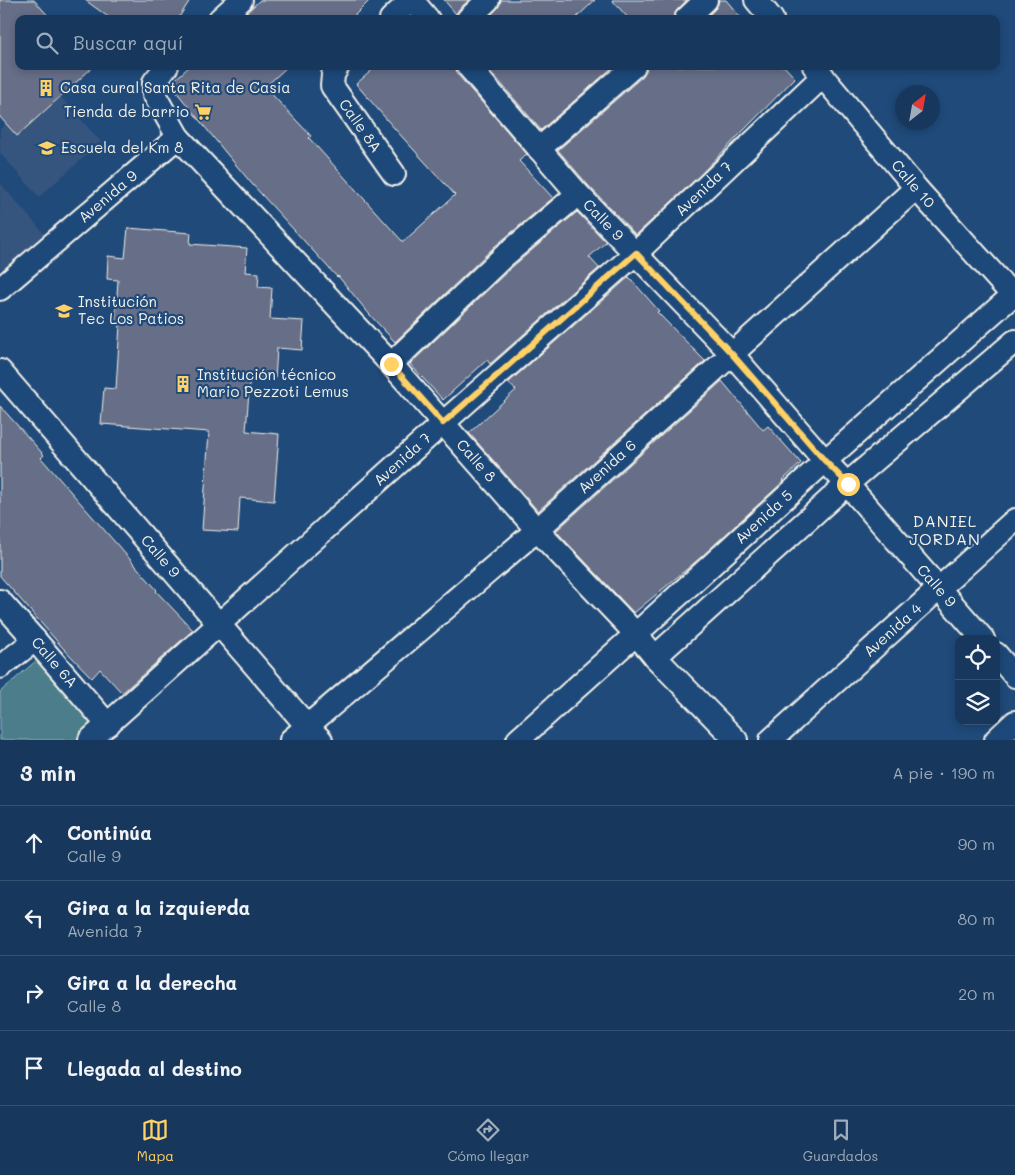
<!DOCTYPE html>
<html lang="es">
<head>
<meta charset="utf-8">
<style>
  body { margin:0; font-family:Mali,sans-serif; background:#203f62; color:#f1f3f6 }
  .controls { position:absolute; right:15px; bottom:15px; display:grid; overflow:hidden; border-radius:10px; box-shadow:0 2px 8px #0003 }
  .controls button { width:45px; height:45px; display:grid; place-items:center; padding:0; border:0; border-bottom:1px solid #365272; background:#17385c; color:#f1f3f6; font:25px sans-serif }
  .compass { position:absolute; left:895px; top:85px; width:45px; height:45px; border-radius:50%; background:#17385c; box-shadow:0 2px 8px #0003; rotate:31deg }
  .stop { position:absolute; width:15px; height:15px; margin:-11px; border:4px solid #ffd166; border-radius:50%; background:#fff }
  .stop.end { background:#ffd166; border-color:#fff; box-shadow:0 1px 5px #0008 }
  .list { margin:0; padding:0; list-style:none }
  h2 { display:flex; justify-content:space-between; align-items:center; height:65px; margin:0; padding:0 20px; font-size:21px }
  h2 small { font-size:16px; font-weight:400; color:#9eacbb }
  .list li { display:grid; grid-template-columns:32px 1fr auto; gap:15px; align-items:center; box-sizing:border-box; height:75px; padding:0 20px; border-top:1px solid #365272 }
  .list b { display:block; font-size:19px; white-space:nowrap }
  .list p { margin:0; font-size:16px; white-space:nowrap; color:#9eacbb }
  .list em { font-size:16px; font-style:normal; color:#9eacbb }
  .icon { flex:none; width:28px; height:28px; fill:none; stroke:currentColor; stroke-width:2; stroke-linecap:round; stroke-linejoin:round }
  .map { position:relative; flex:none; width:1015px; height:740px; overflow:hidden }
  .search { position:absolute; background:#17385c; box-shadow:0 2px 8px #0003; left:15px; right:15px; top:15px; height:55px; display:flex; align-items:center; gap:12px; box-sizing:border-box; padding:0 18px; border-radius:10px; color:#9eacbb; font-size:19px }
  .sheet { height:365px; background:#17385c }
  nav { display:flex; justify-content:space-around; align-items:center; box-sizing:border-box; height:70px; border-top:1px solid #365272; background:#17385c; font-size:14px; color:#9eacbb }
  nav a { display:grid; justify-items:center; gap:2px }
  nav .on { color:#ffd166 }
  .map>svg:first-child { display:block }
</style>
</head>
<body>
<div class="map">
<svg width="1015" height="740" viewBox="0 0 1015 740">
  <rect width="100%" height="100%" fill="#1f4a7a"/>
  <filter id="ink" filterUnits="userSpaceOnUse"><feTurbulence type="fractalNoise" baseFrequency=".02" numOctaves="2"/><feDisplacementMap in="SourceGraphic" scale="10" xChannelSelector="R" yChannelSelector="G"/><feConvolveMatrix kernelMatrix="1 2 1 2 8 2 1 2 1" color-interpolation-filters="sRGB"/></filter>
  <g filter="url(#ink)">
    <path fill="#34557e" d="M61,97L101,142L39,197L0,153V129L6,124L16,136Z
      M0,183L47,237L4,273L0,268Z"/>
    <path fill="#4c7e8a" stroke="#a0b8b9" d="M37,660L96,730L85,740H0V692Z"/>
    <path fill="#666e88" stroke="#f4f1e8" d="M0,0H34L51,19H19V66H94L17,136L0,117Z
      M85,0H190L178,19H111Z
      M260,0H370L351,19H240Z
      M444,0H469L459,9L456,14Z
      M501,0H595L575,19H487L497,9L500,4Z
      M612,0H687L677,10L674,15L673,19H629Z
      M719,0H726L742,19H705L715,9L718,4Z
      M190,66H288L265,87L311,136L309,138L403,242L455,195L394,128L356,84L377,66H455L458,75L527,154L519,161L553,198L494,247L395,342L370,315L338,276L337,277L252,184L226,153L170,84Z
      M486,66H614L541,130Z
      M647,66H784L795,78L696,179L636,235L588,185L558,150L643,76L646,71Z
      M577,212L606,242L589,257L599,268L490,364L487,360L443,400L410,364L512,267Z
      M128,228L191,233L190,244L247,248L245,272L259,273L258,287L272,288L270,319L304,321L302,350L277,348L275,380L250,378L246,431L279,434L274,501L240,498L238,532L202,530L209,432L101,424L104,388L116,389L120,324H115L118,280L107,279L108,256L125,258Z
      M629,277L659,311L657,312L705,361L538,511L469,433L516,390L508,383Z
      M722,381L763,430L768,426L801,463L783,480L784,481L700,558L634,613L556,531Z
      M0,406L44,455L41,458L157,590L156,591L193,630L122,693L100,669L92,678L62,647L0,576Z"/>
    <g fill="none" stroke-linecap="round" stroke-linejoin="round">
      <g stroke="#f4f1e8" stroke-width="26">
        <g id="street">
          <path d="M412,0L428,19"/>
          <path d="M756,0L772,19"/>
          <path d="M220,19L241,0"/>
          <path d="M391,19L411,0"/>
          <path d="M468,19L488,0"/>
          <path d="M686,19L706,0"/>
          <path id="s1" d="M167,66L154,82V94L178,137L391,364L537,530L636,634L655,657L736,740"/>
          <path id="s2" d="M338,66L333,75L332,86L394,174"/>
          <path id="s3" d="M468,66L578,194L732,354L825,461L847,484L983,639"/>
          <path id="s4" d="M814,66L916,188L1015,298"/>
          <path d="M539,149L634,66"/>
          <path id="s5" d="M0,289L178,137"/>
          <path d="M391,364L503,257L578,194"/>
          <path id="s6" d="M0,371L307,726L321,740"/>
          <path id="s7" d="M0,601L35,640L108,725"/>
          <path d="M996,654L1015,676"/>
          <path d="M655,657L847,484L1015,341"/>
          <path d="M0,667L35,640"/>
          <path id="s8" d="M90,740L443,423L636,253L823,76"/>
          <path id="s9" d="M291,740L537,530L916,188"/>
          <path id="s10" d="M518,740L636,634L825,461L1013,295"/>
          <path id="s11" d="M771,740L1015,520"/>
          <path d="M996,740L1015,722"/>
        </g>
      </g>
      <use href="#street" stroke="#1f4a7a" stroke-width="22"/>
    </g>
  </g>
  <g fill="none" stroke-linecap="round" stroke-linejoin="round" filter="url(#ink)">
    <path stroke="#ffd166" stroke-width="6" d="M391,364L443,423L636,253L732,354L825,461L848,484"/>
  </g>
  <defs>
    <g id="building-bare" transform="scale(1.35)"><path d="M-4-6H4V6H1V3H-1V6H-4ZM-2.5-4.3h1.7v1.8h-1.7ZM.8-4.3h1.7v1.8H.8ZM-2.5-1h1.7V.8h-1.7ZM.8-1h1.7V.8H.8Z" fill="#ffd166" stroke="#1f4a7a" stroke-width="2.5" paint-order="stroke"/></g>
    <g id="supermarket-bare" transform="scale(1.35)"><path d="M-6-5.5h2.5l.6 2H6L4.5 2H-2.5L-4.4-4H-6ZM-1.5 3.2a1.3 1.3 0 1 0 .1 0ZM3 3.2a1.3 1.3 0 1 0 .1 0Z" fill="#ffd166" stroke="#1f4a7a" stroke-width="2.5" paint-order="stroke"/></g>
    <g id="school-bare" transform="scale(1.35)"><path d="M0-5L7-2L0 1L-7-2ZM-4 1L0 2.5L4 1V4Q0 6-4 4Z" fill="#ffd166" stroke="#1f4a7a" stroke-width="2.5" paint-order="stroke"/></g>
  </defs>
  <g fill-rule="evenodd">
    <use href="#building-bare" x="46" y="88"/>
    <use href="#supermarket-bare" x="203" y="112"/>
    <use href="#school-bare" x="47" y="148"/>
    <use href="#school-bare" x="64" y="311"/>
    <use href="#building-bare" x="183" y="384"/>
  </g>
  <g text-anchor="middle" stroke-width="4.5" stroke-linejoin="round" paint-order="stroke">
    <g font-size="15" fill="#f4f1e8" stroke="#1f4a7a" text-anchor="start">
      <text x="60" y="93">Casa cural Santa Rita de Casia</text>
      <text x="189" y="117" text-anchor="end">Tienda de barrio</text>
      <text x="61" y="153">Escuela del Km 8</text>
      <text x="78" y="307">Institución<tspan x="78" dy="17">Tec Los Patios</tspan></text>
      <text x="197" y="380">Institución técnico<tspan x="197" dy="17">Mario Pezzoti Lemus</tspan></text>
    </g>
    <g font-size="15" fill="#f4f1e8" stroke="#1f4a7a">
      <text dy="5" stroke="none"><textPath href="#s2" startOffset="70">Calle 8A</textPath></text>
      <text dy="5" stroke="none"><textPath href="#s4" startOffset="154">Calle 10</textPath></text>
      <text dy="5" stroke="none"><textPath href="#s8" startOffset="825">Avenida 7</textPath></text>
      <text dy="5" stroke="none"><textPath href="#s5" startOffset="142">Avenida 9</textPath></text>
      <text dy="5" stroke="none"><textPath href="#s3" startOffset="205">Calle 9</textPath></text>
      <text dy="5" stroke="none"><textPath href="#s8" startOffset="420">Avenida 7</textPath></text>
      <text dy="5" stroke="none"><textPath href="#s1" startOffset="522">Calle 8</textPath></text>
      <text dy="5" stroke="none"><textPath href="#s9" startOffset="418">Avenida 6</textPath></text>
      <text dy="5" stroke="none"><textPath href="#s10" startOffset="332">Avenida 5</textPath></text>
      <text dy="5" stroke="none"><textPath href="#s6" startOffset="245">Calle 9</textPath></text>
      <text dy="5" stroke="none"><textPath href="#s3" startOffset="700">Calle 9</textPath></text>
      <text dy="5" stroke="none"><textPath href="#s11" startOffset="164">Avenida 4</textPath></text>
      <text dy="5" stroke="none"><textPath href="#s7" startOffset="82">Calle 6A</textPath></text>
    </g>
    <g font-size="16" letter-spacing="1" fill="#f4f1e8" stroke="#1f4a7a">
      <text x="945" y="527">DANIEL<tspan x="945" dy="18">JORDAN</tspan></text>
    </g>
  </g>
</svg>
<div class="controls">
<button><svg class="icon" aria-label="locate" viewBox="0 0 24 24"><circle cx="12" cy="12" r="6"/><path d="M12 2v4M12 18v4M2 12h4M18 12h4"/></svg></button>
<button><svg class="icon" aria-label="layers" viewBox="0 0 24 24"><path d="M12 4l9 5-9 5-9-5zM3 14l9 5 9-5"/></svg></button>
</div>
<svg class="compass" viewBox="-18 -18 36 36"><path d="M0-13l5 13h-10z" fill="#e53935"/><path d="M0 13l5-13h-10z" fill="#9eacbb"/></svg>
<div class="stop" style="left:848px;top:484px"></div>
<div class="stop end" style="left:391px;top:364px"></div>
<div class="search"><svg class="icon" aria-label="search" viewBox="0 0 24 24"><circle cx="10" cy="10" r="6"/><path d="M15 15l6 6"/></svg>Buscar aquí</div>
</div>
<section class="sheet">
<h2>3 min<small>A pie · 190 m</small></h2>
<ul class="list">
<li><svg class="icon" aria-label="ahead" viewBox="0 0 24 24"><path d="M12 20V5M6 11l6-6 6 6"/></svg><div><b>Continúa</b><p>Calle 9</p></div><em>90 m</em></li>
<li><svg class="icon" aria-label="left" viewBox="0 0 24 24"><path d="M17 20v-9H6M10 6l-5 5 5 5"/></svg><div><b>Gira a la izquierda</b><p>Avenida 7</p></div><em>80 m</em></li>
<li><svg class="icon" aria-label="right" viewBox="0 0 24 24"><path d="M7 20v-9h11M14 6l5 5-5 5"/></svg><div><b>Gira a la derecha</b><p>Calle 8</p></div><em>20 m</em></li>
<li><svg class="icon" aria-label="arrive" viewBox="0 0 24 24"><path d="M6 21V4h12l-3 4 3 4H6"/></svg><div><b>Llegada al destino</b></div></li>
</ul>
</section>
<nav>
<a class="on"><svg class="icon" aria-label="map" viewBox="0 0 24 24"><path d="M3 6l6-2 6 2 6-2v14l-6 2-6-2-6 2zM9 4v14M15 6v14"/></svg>Mapa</a>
<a><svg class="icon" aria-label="directions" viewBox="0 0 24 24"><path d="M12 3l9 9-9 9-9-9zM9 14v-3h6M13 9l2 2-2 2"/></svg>Cómo llegar</a>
<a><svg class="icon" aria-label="saved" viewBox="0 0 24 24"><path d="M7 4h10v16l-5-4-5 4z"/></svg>Guardados</a>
</nav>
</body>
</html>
